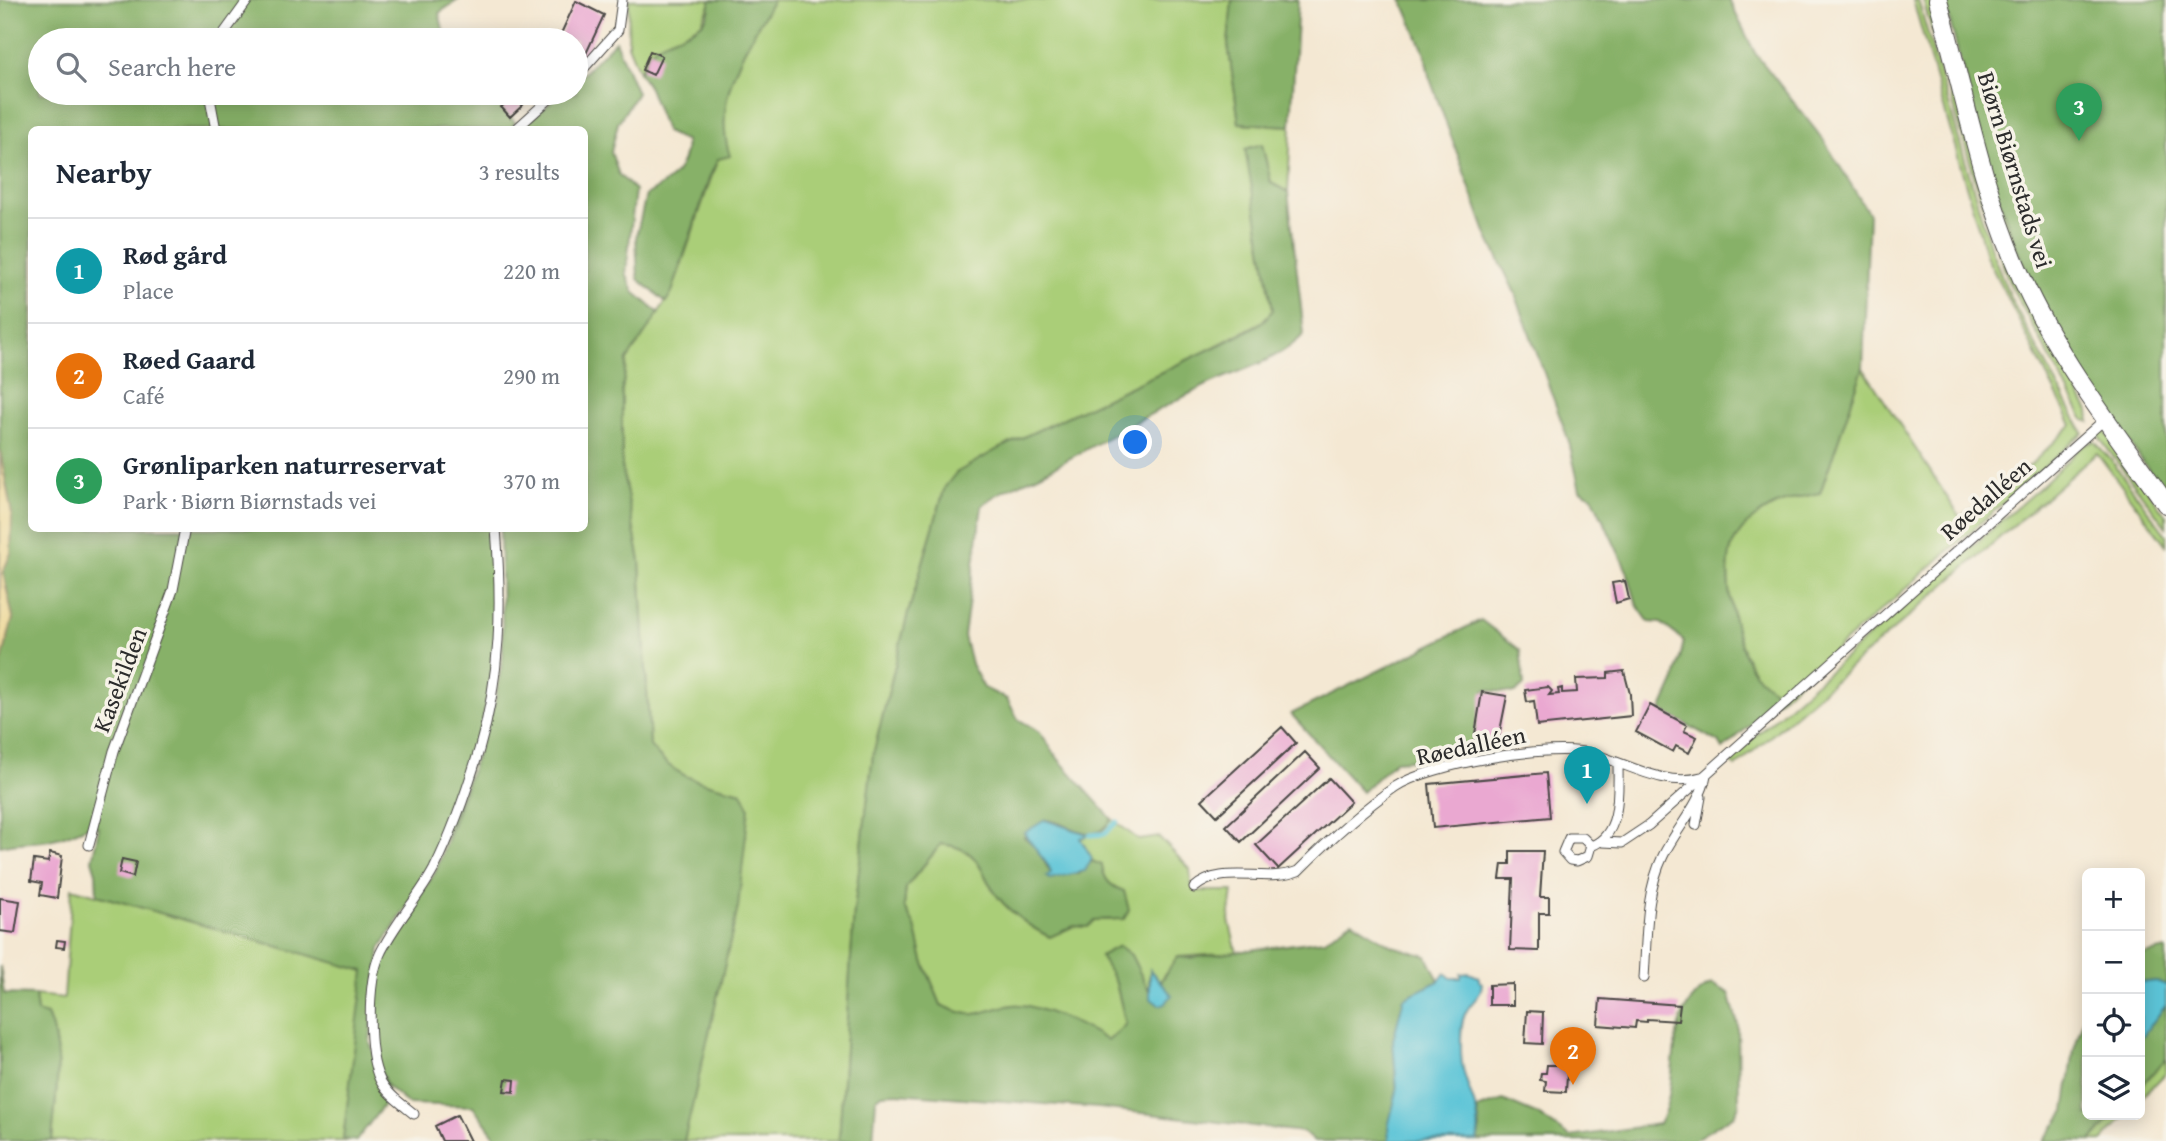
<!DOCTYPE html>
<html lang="en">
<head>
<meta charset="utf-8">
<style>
  body { margin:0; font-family:"Gentium Book Plus",serif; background:#f2f2f3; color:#1f2937 }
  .controls { position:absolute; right:21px; bottom:21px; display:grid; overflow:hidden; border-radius:10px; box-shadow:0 4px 18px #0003 }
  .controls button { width:63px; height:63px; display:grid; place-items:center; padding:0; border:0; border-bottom:2px solid #e0e1e3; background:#fff; color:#1f2937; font:35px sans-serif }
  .you { position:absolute; left:1136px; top:443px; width:24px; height:24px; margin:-18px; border:5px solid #fff; border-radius:50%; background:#1a73e8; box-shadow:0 0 0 10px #1a73e833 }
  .badge { display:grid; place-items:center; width:46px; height:46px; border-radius:50%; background:#1f6fb2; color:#fff; font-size:23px; font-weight:700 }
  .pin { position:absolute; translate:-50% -58px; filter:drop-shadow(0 2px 4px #0008) }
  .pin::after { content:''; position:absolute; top:37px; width:24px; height:21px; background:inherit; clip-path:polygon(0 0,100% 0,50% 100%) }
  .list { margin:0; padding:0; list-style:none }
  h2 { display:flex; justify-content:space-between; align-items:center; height:91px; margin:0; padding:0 28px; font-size:30px }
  h2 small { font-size:23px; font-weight:400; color:#747a83 }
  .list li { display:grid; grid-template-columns:46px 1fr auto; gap:21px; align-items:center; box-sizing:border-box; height:105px; padding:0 28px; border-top:2px solid #e0e1e3 }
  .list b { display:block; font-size:26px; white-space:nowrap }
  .list p { margin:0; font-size:23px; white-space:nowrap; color:#747a83 }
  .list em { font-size:23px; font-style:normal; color:#747a83 }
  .icon { flex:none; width:38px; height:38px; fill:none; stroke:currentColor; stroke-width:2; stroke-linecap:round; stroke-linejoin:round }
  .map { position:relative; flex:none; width:2166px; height:1141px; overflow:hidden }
  .search { position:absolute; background:#fff; box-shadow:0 4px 18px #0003; left:28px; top:28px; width:560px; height:77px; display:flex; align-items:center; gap:18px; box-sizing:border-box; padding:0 24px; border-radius:38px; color:#747a83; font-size:26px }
  .panel { position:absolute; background:#fff; box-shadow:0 4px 18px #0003; left:28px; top:126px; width:560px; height:406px; border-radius:10px }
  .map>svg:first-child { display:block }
</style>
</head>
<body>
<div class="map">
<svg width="2166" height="1141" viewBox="0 0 2166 1141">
  <rect width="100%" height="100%" fill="#f7f3e8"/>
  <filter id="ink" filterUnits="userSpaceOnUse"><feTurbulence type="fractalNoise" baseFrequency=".0143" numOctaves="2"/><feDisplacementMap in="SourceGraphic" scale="14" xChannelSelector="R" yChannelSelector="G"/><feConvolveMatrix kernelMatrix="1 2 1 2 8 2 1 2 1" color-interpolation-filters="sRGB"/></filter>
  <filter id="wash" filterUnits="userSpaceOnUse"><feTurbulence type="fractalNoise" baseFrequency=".00686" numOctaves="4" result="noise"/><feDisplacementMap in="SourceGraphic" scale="28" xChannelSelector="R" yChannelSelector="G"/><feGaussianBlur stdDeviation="1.57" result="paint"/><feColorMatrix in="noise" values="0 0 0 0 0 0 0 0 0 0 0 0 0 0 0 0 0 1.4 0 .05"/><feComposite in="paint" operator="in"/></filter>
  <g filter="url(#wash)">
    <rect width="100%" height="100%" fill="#f4e8d3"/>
    <path fill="#aace78" stroke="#6a7c52" stroke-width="2" d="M629,0H710L711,3L701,24L651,51L639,72L628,45Z
      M773,0H1232L1228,44L1239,123L1291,126L1288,192L1271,183L1262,144L1258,225L1273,310L1262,322L945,487L907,617L873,755L854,911L839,1141H684L738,907L742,792C702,782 676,780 650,746L640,561L622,468V390L627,360L672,292L718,158L729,156C711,100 745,47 773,0Z
      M1913,0H1918L1992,252L2011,299L2083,433L1784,695C1771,689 1762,683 1754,672C1736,649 1719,568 1734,542C1751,509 1787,499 1820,493L1863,368L1960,517L2024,471L2072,425L1987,258Z
      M1923,0H1931L2046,338L2089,411L2090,422L2084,420L2009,282L1980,196Z
      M2102,427L2166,516V527L2101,440L2097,431Z
      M2094,441L2111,460L2166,535V545L2097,453L1735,767L1730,759L1739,750L2039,488L2081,447Z
      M1112,819L1139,840L1159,837L1190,869L1191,883L1197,891H1233L1229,920L1237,953L1177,957L1159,983L1150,970L1149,991L1134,966L1101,956L1116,983L1126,1025L1108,1041C1091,1030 1033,1002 1013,1005C975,1010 982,1023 941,1005L923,961L915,926L904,907L906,887L941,844C982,849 977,869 998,897C1011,913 1031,928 1050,937L1074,926L1088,927L1093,920H1113L1114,888L1103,877L1102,866L1092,861L1080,841L1082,837L1102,831Z
      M72,888L365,971L343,1139L347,1141H52C55,1099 65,1055 47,1015L37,1013L35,995L64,998Z
      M2166,1059V1073L2140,1099V1087Z
      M2115,1115H2126L2102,1141H2091Z"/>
    <path fill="#87b168" stroke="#596e4a" stroke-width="2" d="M0,0H458L439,13L444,33L450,40H40V93H491L508,101L502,107L515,122L511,129L32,130V528L492,529L496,628L494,664L481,727L452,821L432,867L380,949L370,1042L389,1098L356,1141L343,1139L364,971L97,895L96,873L92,860L99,827C87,825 83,829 72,833C45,845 27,840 0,846V668L13,618L3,572L12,515L0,451Z
      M710,0H773C745,47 711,100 730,156L718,159L710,176L672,292L666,302L638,279L636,237L646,195C670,181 685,172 686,141L666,132L649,88L639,72C644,66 645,58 650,52C667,31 713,37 710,0Z
      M1232,0H1298L1291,126L1239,123L1228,44Z
      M1402,0H1729L1755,53L1825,142L1869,214L1863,368L1820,493C1787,499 1752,509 1734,542C1719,568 1736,649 1754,672C1762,683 1771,689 1784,695L1723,749L1719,742L1661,711L1675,680L1684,641L1661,623L1649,622L1637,605L1627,571L1592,496L1580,490L1569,442L1515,293L1487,235L1429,76L1425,54Z
      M1944,0H2166V495C2118,425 2065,357 2030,279C1990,191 1970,93 1944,0Z
      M615,41L637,93L618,123L611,152L619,175L635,190L626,273L634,292L659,313L627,360L622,390V468L640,561L650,746C676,780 702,782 742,792L749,807L738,907L684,1141H507L497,1139L473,1106L408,1104L387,1086L378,1064L374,995L377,973L386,948L436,871L495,702L503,655L500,529L584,528V130L520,129L561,93H576V81Z
      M1262,144L1271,183L1288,192L1304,334C1280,360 1240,370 1209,384C1154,411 1102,441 1048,470C1025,483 1001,488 982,506L964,636L971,664L984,688L1007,699L1018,719L1040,732L1059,760L1112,819C1093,850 1069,821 1046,820L1024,837L1035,846L1051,873L1079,874L1092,861L1102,865C1104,880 1110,886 1124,891L1129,910L1124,919L1094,920L1088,927L1074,926L1050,937C1031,928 1011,913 998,897C977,869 983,849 941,844L906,887L904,907L915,926L923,961L941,1005C982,1023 975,1010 1013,1005C1034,1002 1090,1029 1108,1041L1126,1024L1116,983L1100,956L1119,946L1131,955L1149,991L1150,970L1160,983L1177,957L1191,958L1324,940L1352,921L1392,946L1427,956L1439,981L1404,998L1393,1040L1397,1091L1389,1141H1313L1303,1132L1099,1108L896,1093L882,1094L876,1099L873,1141H839L854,911L873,755L907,617L945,487L956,473L998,449L1240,335L1262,322L1273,310L1245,149Z
      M1481,620L1520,650L1524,685L1515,693L1485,690L1474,755L1395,761L1362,792L1291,714Z
      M2166,949V985L2156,981L2140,983V955Z
      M0,966L4,994L35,995L37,1012L47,1015C65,1054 55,1099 52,1141H0Z
      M1712,984L1729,993L1738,1025L1739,1105L1734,1115L1692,1141H1477L1480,1128L1477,1109L1503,1100L1538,1115L1570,1137L1659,1124C1684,1081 1658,1011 1712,984Z
      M2166,1005V1059L2140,1087V1039Z
      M2087,1006V1115H2115L2091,1141H2044L2065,1111L2074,1050Z"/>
    <path fill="#eeda9e" stroke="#8c8264" stroke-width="2" d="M0,451L12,515L11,553L3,572L13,618L0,668Z"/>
    <path fill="#5bc4d7" stroke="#437881" stroke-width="2" d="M1045,820L1090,835L1080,838L1092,858L1085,871L1050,879L1046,876L1051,873L1049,867L1024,833Z
      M1150,970L1172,995L1165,1004L1159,1005L1150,998Z
      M1445,973L1451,978H1461V974L1469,973L1479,977V981L1482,983C1481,999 1471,1000 1465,1014C1460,1025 1461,1040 1461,1052C1461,1085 1485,1110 1477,1141H1389L1388,1127L1397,1091L1393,1040L1404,998L1439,981Z
      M2156,981L2166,985V1005L2140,1039V983Z"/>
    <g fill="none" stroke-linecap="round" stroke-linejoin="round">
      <path stroke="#5bc4d7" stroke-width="5" d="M1090,835L1104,834L1117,822"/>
    </g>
    <g id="blocks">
      <path fill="#eaa8d1" d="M576,1L604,15L584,58L576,54V40H558Z
        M650,51L662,56L653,75L642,70Z
        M514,96L523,105L510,117L501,107Z
        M1625,581L1629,599L1616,603L1612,583Z
        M1624,671L1630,694L1631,716L1537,726L1534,701L1527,702L1525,690L1548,687L1552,691L1549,695L1559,694L1558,689L1562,688V693L1577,692L1576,679L1608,678V673Z
        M1482,692L1507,696L1496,751L1487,749L1489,741L1486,740L1484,748L1473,746Z
        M1650,705L1687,725L1684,731L1697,737L1689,753L1676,746L1673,752L1636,732Z
        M1282,727L1296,743L1217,816L1202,800Z
        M1305,752L1320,768L1241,842L1226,826Z
        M1546,773L1550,817L1433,828L1429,784Z
        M1329,778L1351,802L1278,869L1256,845Z
        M1510,851H1543L1540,897H1549V913H1539V951L1510,950L1513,879H1500L1502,864H1510Z
        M50,853L62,856L57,898L40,895L42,883L31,881L34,860L48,862Z
        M122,859L136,862L133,877L119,873Z
        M0,898L20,901L15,933L0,931Z
        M57,940L65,941L64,948L56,947Z
        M1513,984V1005H1489V985Z
        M1600,999L1680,1005L1678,1021L1647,1019V1022L1636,1021L1635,1028L1598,1025Z
        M1527,1011L1543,1012L1542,1044L1525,1043Z
        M1556,1058H1568L1566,1092L1545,1091L1546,1081L1540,1080L1541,1073H1546L1547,1065H1556Z
        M506,1079L515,1080L514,1092L504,1091Z
        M457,1115L470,1141H442L435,1126Z"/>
    </g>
  </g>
  <g filter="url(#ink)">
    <use href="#blocks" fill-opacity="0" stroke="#494744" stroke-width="2"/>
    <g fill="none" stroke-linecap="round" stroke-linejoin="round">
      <g stroke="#494744" stroke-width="11">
        <path id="service" d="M219,40L248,0
          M576,77L618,30L622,0
          M209,93L216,130
          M515,130L556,93
          M1696,825L1701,797
          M1603,842L1622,843L1649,825L2104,420
          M89,845L114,751L173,590L185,528
          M1591,846L1588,856L1577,861L1570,860L1563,852L1569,838H1583L1591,846C1622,835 1618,791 1618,764
          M1194,888C1221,863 1266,884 1298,871C1326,843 1363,809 1395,787C1429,764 1554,742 1593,754C1626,763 1666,788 1701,777
          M1644,978C1647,937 1645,893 1663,856C1676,829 1701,804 1706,775
          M414,1114C402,1104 387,1094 380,1080C367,1053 367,982 380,954C394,924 418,899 434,869C453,831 467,790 479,750C501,676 502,605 496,528"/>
      </g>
      <g stroke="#494744" stroke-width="20">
        <path id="minor" d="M1938,0C1963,88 1980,181 2016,265C2053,353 2112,427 2166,504"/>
      </g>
      <use href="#service" stroke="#fff" stroke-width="9"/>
      <use href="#minor" stroke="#fff" stroke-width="18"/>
    </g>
  </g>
  <g text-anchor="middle" stroke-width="7" stroke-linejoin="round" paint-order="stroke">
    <g font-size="24" fill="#2b2b2b" stroke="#f7f3e8">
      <text transform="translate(2015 170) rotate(73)" y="8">Biørn Biørnstads vei</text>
      <text transform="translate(1986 499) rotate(-41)" y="8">Røedalléen</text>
      <text transform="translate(120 680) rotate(-69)" y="8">Kasekilden</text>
      <text transform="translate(1471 746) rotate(-12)" y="8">Røedalléen</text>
    </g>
  </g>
</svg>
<div class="controls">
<button>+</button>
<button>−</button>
<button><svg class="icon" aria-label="locate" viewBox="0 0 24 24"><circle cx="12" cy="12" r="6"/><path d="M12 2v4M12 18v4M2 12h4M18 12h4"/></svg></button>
<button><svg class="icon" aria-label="layers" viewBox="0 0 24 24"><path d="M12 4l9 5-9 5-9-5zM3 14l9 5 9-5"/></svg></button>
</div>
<div class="you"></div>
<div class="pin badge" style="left:1587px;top:804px;background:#0f9aa8">1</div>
<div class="pin badge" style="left:1573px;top:1085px;background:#e8710a">2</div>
<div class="pin badge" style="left:2079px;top:141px;background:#2e9e5b">3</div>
<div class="search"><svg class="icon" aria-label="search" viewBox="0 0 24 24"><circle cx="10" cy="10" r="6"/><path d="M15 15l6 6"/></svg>Search here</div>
<section class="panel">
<h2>Nearby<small>3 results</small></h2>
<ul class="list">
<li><span class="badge" style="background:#0f9aa8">1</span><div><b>Rød gård</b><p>Place</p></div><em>220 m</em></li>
<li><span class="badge" style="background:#e8710a">2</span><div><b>Røed Gaard</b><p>Café</p></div><em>290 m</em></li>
<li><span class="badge" style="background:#2e9e5b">3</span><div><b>Grønliparken naturreservat</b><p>Park · Biørn Biørnstads vei</p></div><em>370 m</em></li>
</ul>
</section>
</div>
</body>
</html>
